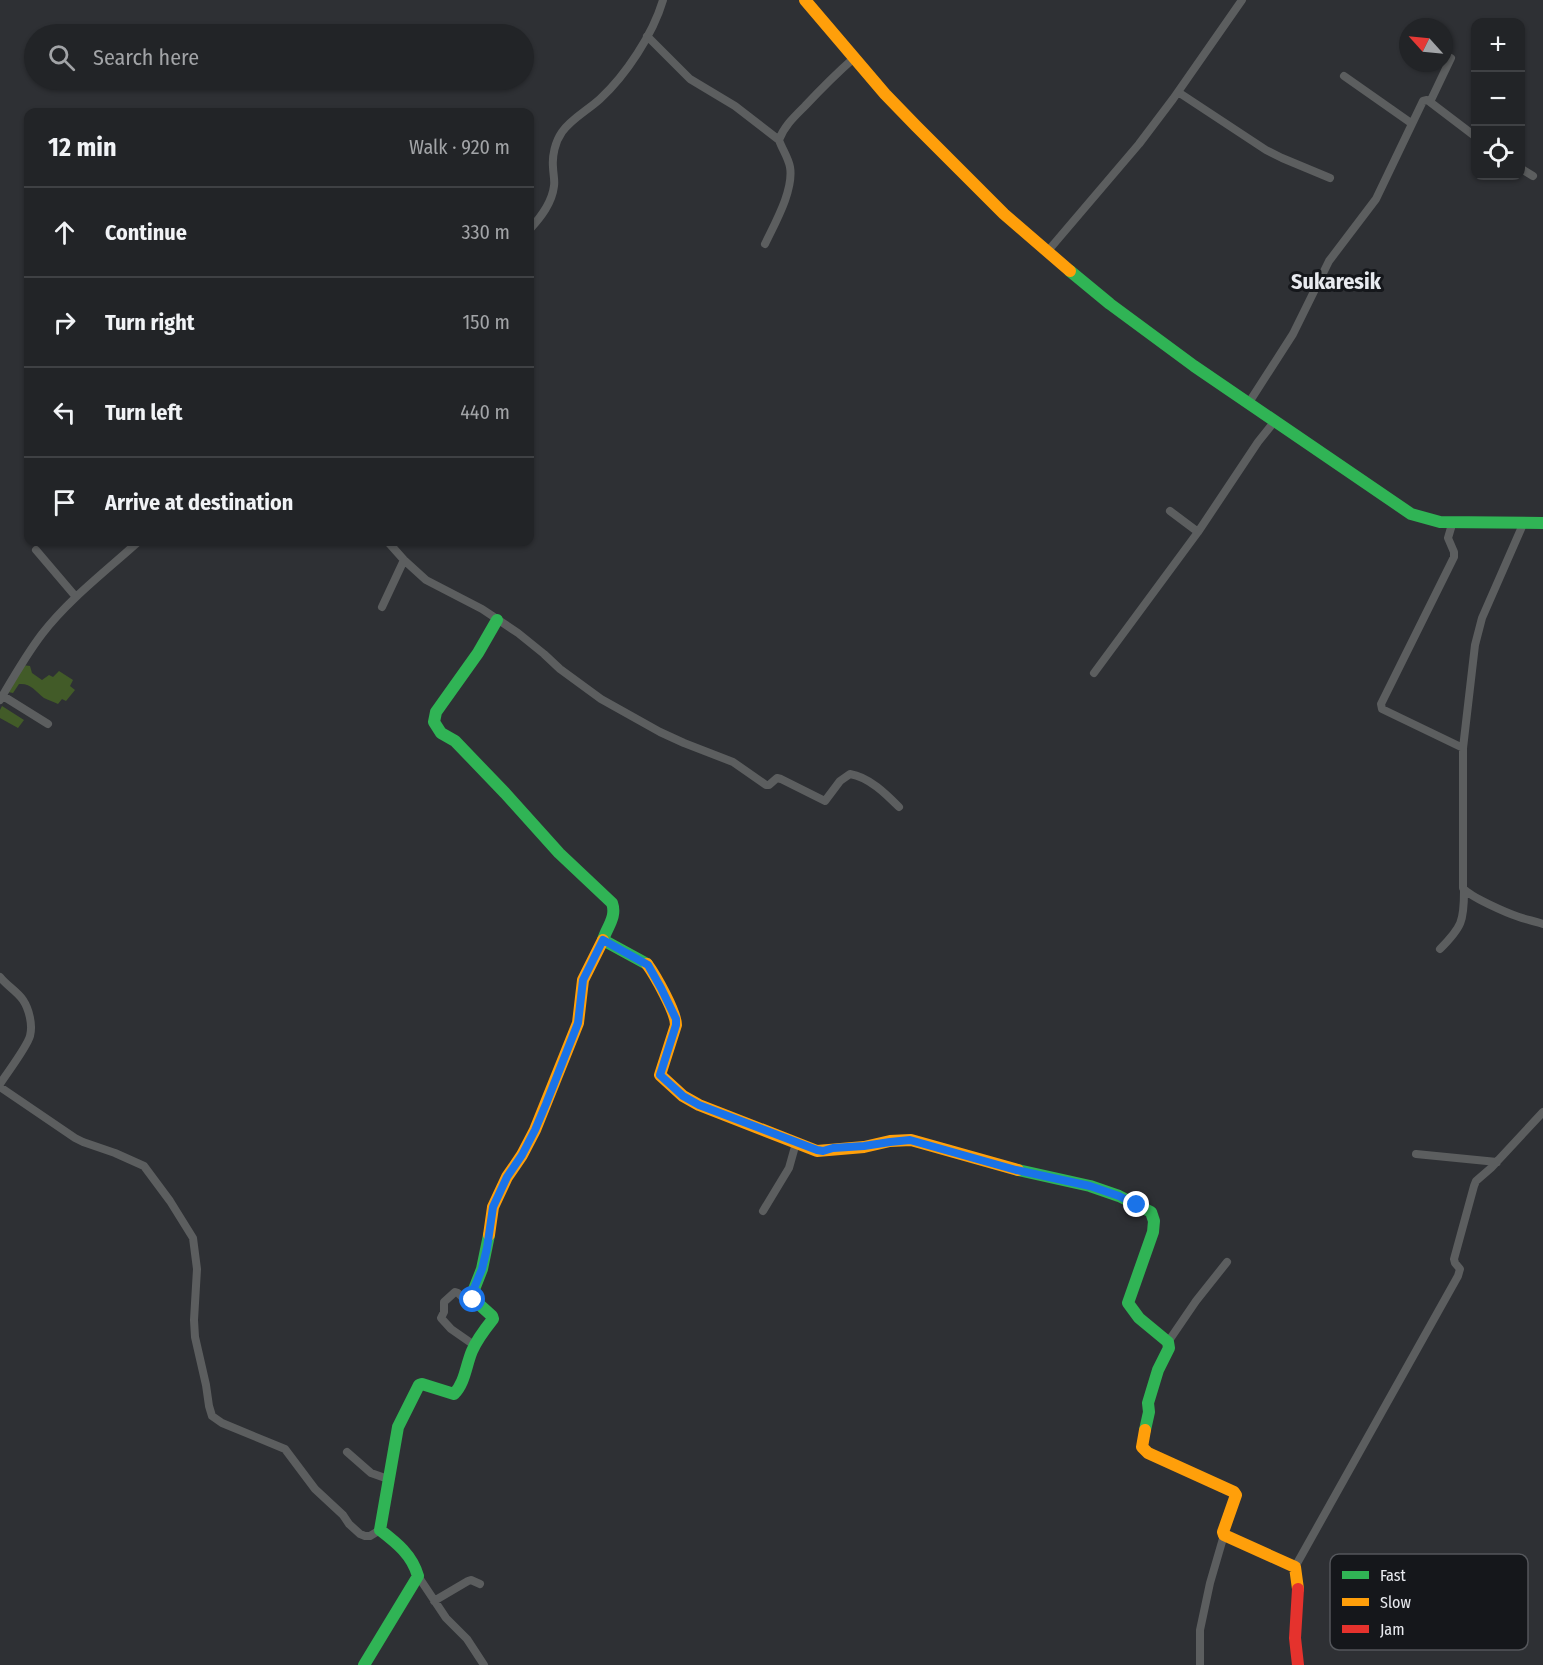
<!DOCTYPE html>
<html lang="en">
<head>
<meta charset="utf-8">
<style>
  body { margin:0; font-family:"Fira Sans Condensed",sans-serif; background:#2a2c2f; color:#f1f3f6 }
  .controls { position:absolute; right:18px; top:18px; display:grid; overflow:hidden; border-radius:12px; box-shadow:0 2px 4px #0004 }
  .controls button { width:54px; height:54px; display:grid; place-items:center; padding:0; border:0; border-bottom:2px solid #3f4144; background:#222427; color:#f1f3f6; font:30px sans-serif }
  .compass { position:absolute; left:1399px; top:18px; width:54px; height:54px; border-radius:50%; background:#222427; box-shadow:0 2px 4px #0004; rotate:297deg }
  .stop { position:absolute; width:18px; height:18px; margin:-14px; border:4px solid #1a73e8; border-radius:50%; background:#fff }
  .stop.end { background:#1a73e8; border-color:#fff; box-shadow:0 2px 6px #0008 }
  .list { margin:0; padding:0; list-style:none }
  h2 { display:flex; justify-content:space-between; align-items:center; height:78px; margin:0; padding:0 24px; font-size:26px }
  h2 small { font-size:20px; font-weight:400; color:#a2a4a7 }
  .list li { display:grid; grid-template-columns:39px 1fr auto; gap:18px; align-items:center; box-sizing:border-box; height:90px; padding:0 24px; border-top:2px solid #3f4144 }
  .list b { display:block; font-size:22px; white-space:nowrap }
  .list em { font-size:20px; font-style:normal; color:#a2a4a7 }
  .icon { flex:none; width:33px; height:33px; fill:none; stroke:currentColor; stroke-width:2; stroke-linecap:round; stroke-linejoin:round }
  .map { position:relative; flex:none; width:1543px; height:1665px; overflow:hidden }
  .search { position:absolute; background:#222427; box-shadow:0 2px 4px #0004; left:24px; top:24px; width:510px; height:66px; display:flex; align-items:center; gap:15px; box-sizing:border-box; padding:0 21px; border-radius:33px; color:#a2a4a7; font-size:22px }
  .panel { position:absolute; background:#222427; box-shadow:0 2px 4px #0004; left:24px; top:108px; width:510px; height:438px; border-radius:12px }
  .map>svg:first-child { display:block }
</style>
</head>
<body>
<div class="map">
<svg width="1543" height="1665" viewBox="0 0 1543 1665">
  <rect width="100%" height="100%" fill="#2e3034"/>
  <path fill="#425b28" d="M22,665L30,666L32,673L42,680L49,675L53,677L59,671L73,680L70,686L75,690L66,701L62,699L58,704C54,702 48,700 44,698C35,691 31,683 19,684L13,693L8,692Z
    M2,706L24,720L18,728L0,718V710Z"/>
  <g fill="none" stroke-linecap="round" stroke-linejoin="round">
    <path stroke="#5c5e5f" stroke-width="8" d="M647,36L690,79L735,106L779,140
      M1344,76L1411,123
      M1178,92L1266,150L1282,158L1330,178
      M1430,102L1451,58
      M1520,168L1533,176
      M530,229C541,217 552,203 554,186C555,180 553,173 553,167C552,156 555,142 562,132C571,119 588,110 600,99C626,75 653,34 663,0
      M765,244C775,223 794,190 790,167C788,157 782,149 779,140C784,126 795,116 805,106C821,89 837,73 854,58
      M1047,252L1139,144L1173,99L1242,0
      M1248,404L1293,334L1329,261L1376,199L1423,101L1427,100L1430,102L1476,137
      M1170,511L1198,532
      M1453,521L1448,538L1454,552V557L1381,704L1382,709L1463,748
      M1524,522L1482,618L1475,645L1463,748V888C1470,897 1507,913 1519,917C1527,920 1535,921 1543,924
      M388,542L404,560L426,580L482,609L518,633L544,654L560,669L601,699L660,732L684,743L733,762L766,785H769L777,778L781,779L825,801L840,781L850,774C869,777 886,794 899,807
      M36,550L76,597
      M382,607L404,560
      M1094,673L1198,532L1258,442L1274,422
      M3,696L48,724
      M0,700C13,678 26,655 42,634C69,599 106,571 138,542
      M1440,949C1462,927 1464,921 1464,891
      M0,977C7,986 17,991 23,1000C29,1009 33,1025 30,1036C27,1047 7,1073 0,1084
      M0,1087L75,1138L83,1142L115,1153L144,1166L170,1201L193,1238L197,1269L194,1320L195,1337L206,1385L209,1406L212,1416L222,1423L285,1449L315,1489L343,1515L349,1524L360,1534L365,1536H370L380,1530
      M1416,1154L1497,1162
      M763,1211L789,1168L796,1143
      M471,1297L463,1298L458,1293L455,1292L444,1302V1312L441,1318L451,1329L474,1345
      M1168,1342L1196,1301L1227,1262
      M347,1452L371,1473L388,1479
      M1295,1567L1458,1276L1460,1269L1455,1263L1454,1259L1474,1186L1476,1181L1491,1168L1543,1112
      M418,1576L446,1618L467,1639L484,1665
      M434,1601L468,1581L471,1580L480,1584
      M1200,1665V1630L1210,1583L1224,1535"/>
    <path stroke="#30b455" stroke-width="12" d="M1070,271L1110,304L1194,366L1411,514L1440,522L1543,523
      M497,620L478,653L436,712L434,722L441,733L455,741L505,793L559,853L612,903C617,917 607,927 603,940L647,964
      M1018,1170L1090,1186L1119,1196L1151,1212L1154,1221L1153,1232L1128,1303L1139,1318L1168,1342L1169,1348L1158,1370L1148,1403L1149,1412L1145,1430
      M364,1665L418,1576C412,1555 397,1543 380,1530L398,1427L419,1385L422,1384L454,1394C465,1383 466,1365 472,1351C477,1339 485,1329 493,1319L492,1316L471,1297L482,1269L489,1235"/>
    <path stroke="#ff9f0a" stroke-width="12" d="M805,0L885,94L916,126L1004,214L1070,271
      M647,964C655,975 676,1012 676,1025L660,1075L683,1096L699,1105L817,1151L864,1147L890,1141L911,1140L1018,1170
      M489,1235L493,1207L507,1177L522,1155L535,1130L578,1023L583,980L603,940
      M1145,1430L1142,1447L1148,1453L1234,1492L1236,1495L1223,1532L1224,1535L1295,1567L1298,1589"/>
    <path stroke="#e5322d" stroke-width="12" d="M1298,1589L1295,1638L1298,1665"/>
  </g>
  <g fill="none" stroke-linecap="round" stroke-linejoin="round">
    <path stroke="#1a73e8" stroke-width="8" d="M473,1300L471,1297L472,1293L482,1269L487,1248L493,1207L507,1177L522,1155L535,1130L546,1104L578,1023L583,980L603,940L648,965L661,988L676,1019V1025L660,1075L683,1096L699,1105L817,1150L823,1151L833,1148L864,1146L890,1142L910,1140L1016,1170L1090,1186L1119,1196L1137,1205"/>
  </g>
  <g text-anchor="middle" stroke-width="6" stroke-linejoin="round" paint-order="stroke">
    <g font-size="22" font-weight="bold" fill="#e8eaef" stroke="#15171b">
      <text x="1336" y="289">Sukaresik</text>
    </g>
  </g>
  <rect x="1330" y="1554" width="198" height="96" rx="9" fill="#15171b" stroke="#54565b" stroke-width="1.5"/>
  <rect x="1342" y="1571" width="27" height="8" fill="#30b455"/>
  <rect x="1342" y="1598" width="27" height="8" fill="#ff9f0a"/>
  <rect x="1342" y="1625" width="27" height="8" fill="#e5322d"/>
  <g font-size="16" fill="#e8eaef">
    <text x="1380" y="1581">Fast</text>
    <text x="1380" y="1608">Slow</text>
    <text x="1380" y="1635">Jam</text>
  </g>
</svg>
<div class="controls">
<button>+</button>
<button>−</button>
<button><svg class="icon" aria-label="locate" viewBox="0 0 24 24"><circle cx="12" cy="12" r="6"/><path d="M12 2v4M12 18v4M2 12h4M18 12h4"/></svg></button>
</div>
<svg class="compass" viewBox="-18 -18 36 36"><path d="M0-13l5 13h-10z" fill="#e53935"/><path d="M0 13l5-13h-10z" fill="#a2a4a7"/></svg>
<div class="stop" style="left:473px;top:1300px"></div>
<div class="stop end" style="left:1137px;top:1205px"></div>
<div class="search"><svg class="icon" aria-label="search" viewBox="0 0 24 24"><circle cx="10" cy="10" r="6"/><path d="M15 15l6 6"/></svg>Search here</div>
<section class="panel">
<h2>12 min<small>Walk · 920 m</small></h2>
<ul class="list">
<li><svg class="icon" aria-label="ahead" viewBox="0 0 24 24"><path d="M12 20V5M6 11l6-6 6 6"/></svg><div><b>Continue</b></div><em>330 m</em></li>
<li><svg class="icon" aria-label="right" viewBox="0 0 24 24"><path d="M7 20v-9h11M14 6l5 5-5 5"/></svg><div><b>Turn right</b></div><em>150 m</em></li>
<li><svg class="icon" aria-label="left" viewBox="0 0 24 24"><path d="M17 20v-9H6M10 6l-5 5 5 5"/></svg><div><b>Turn left</b></div><em>440 m</em></li>
<li><svg class="icon" aria-label="arrive" viewBox="0 0 24 24"><path d="M6 21V4h12l-3 4 3 4H6"/></svg><div><b>Arrive at destination</b></div></li>
</ul>
</section>
</div>
</body>
</html>
